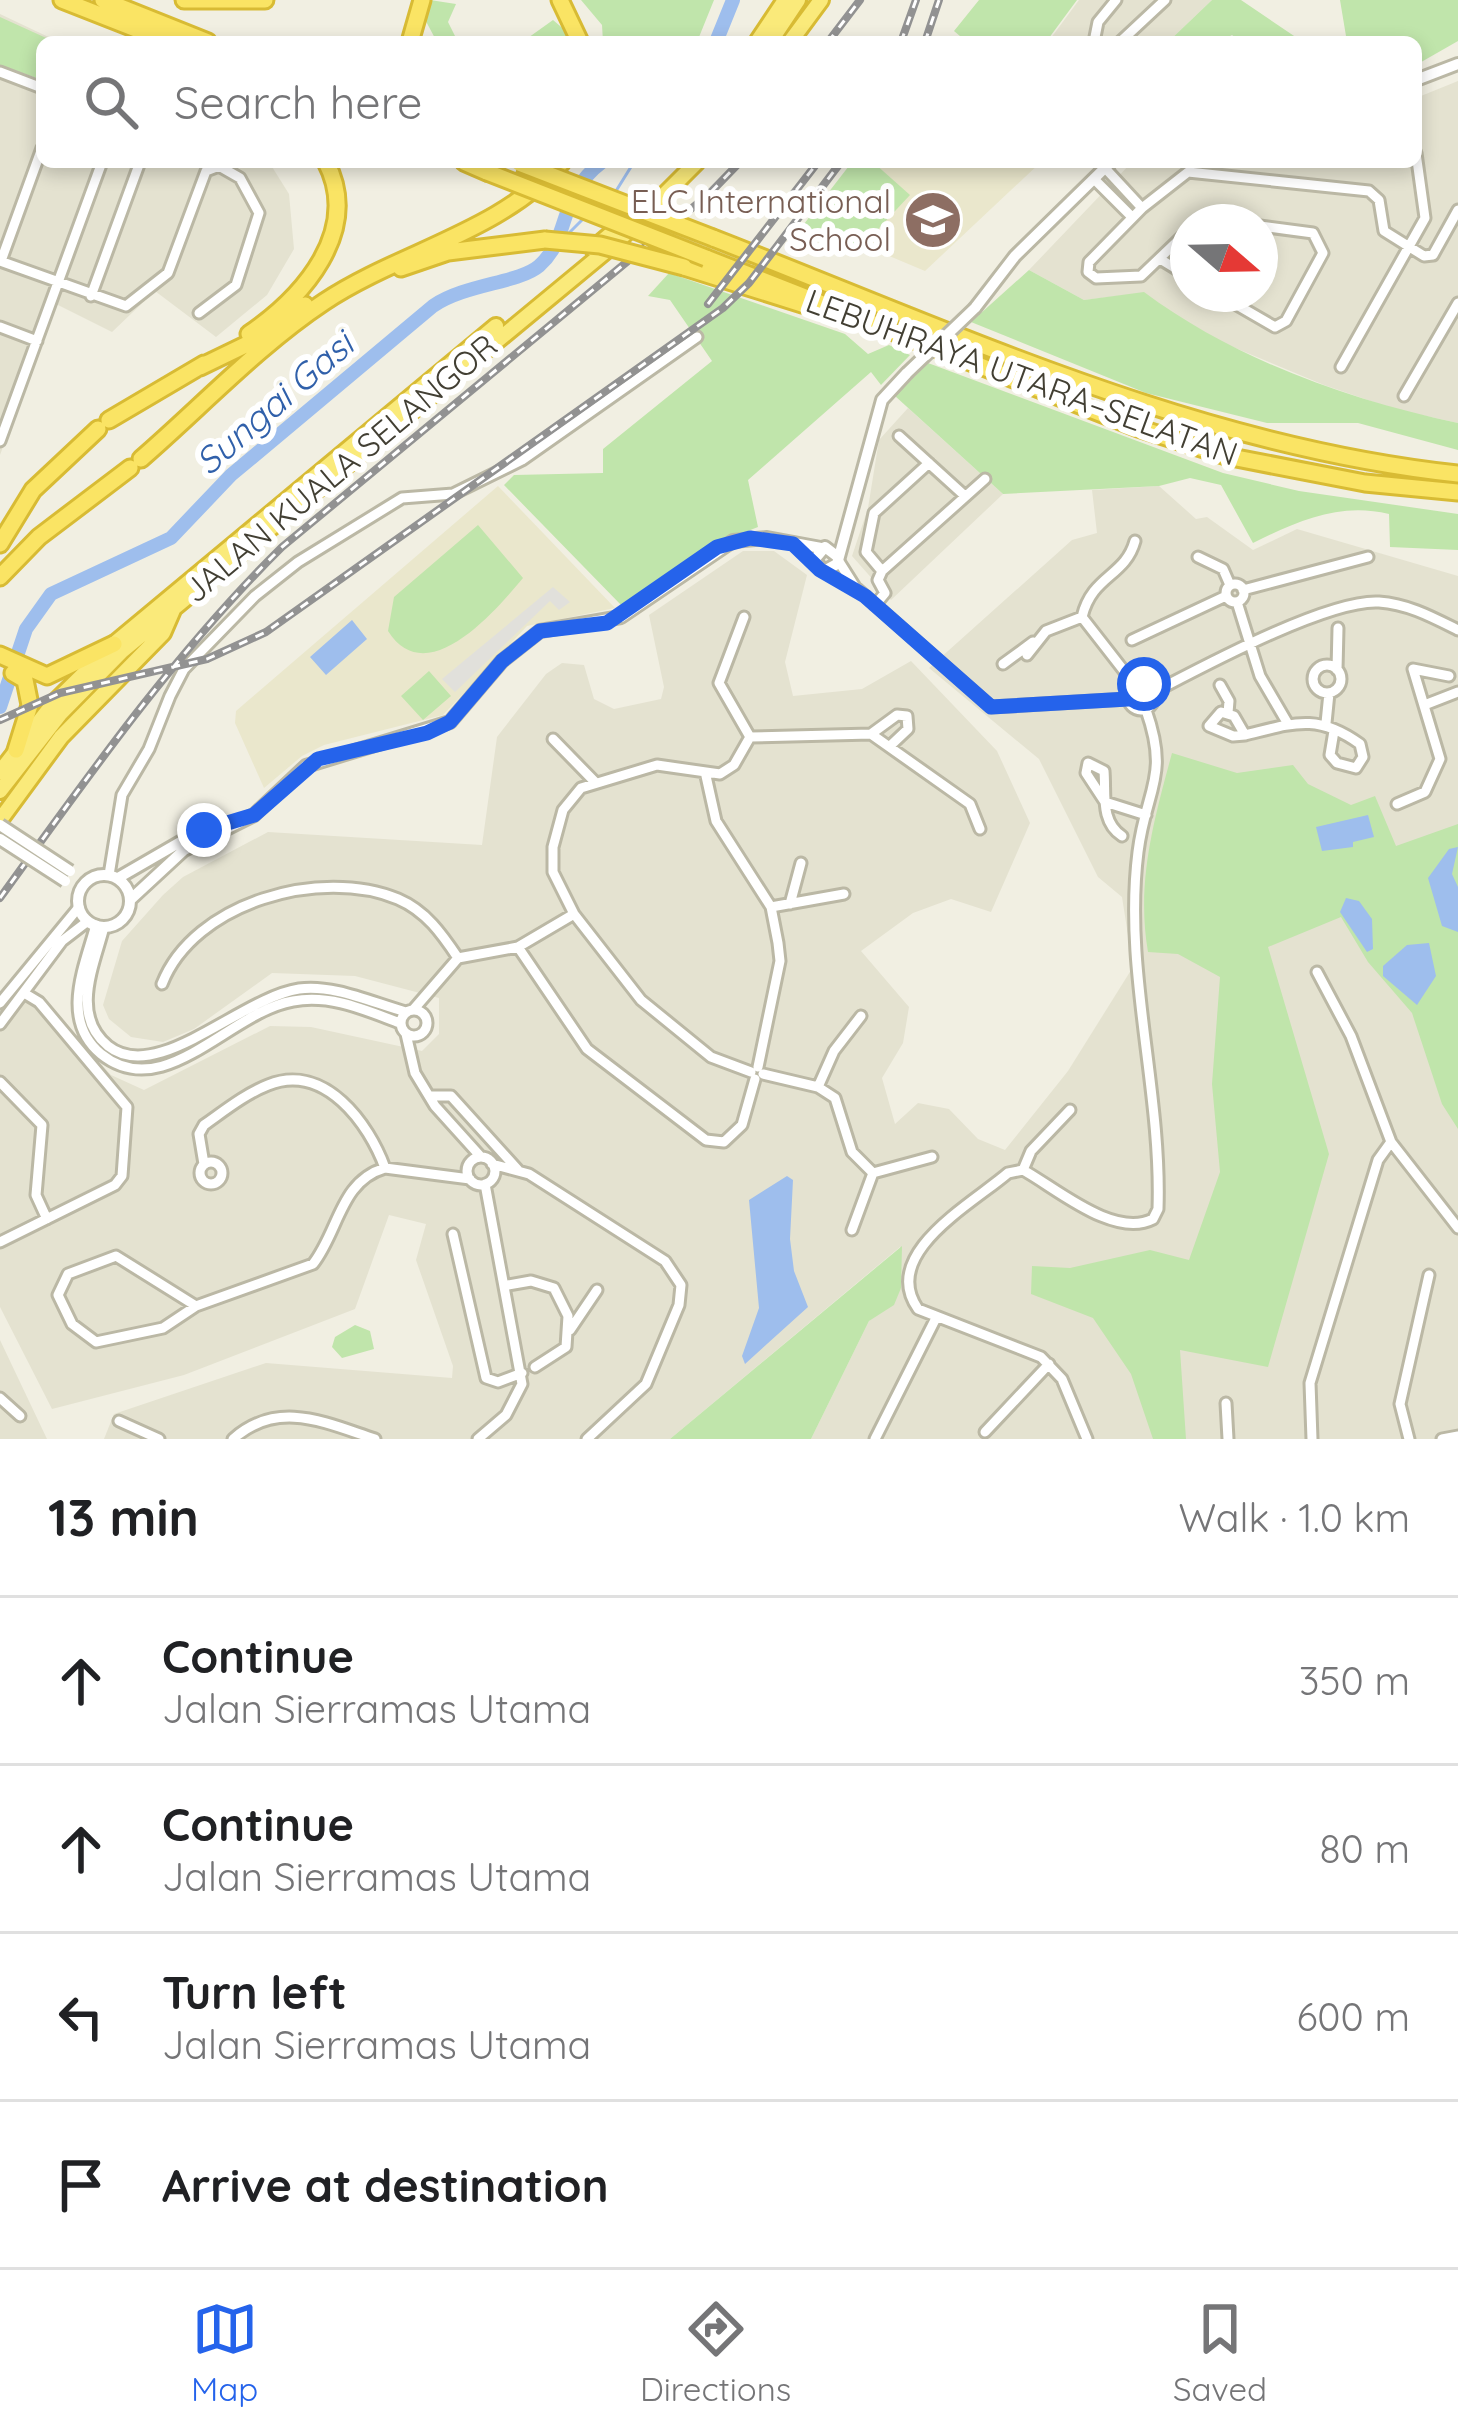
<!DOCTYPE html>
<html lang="en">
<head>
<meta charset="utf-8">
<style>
  body { margin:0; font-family:Quicksand,sans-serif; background:#f2f2f2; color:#202124 }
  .compass { position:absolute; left:1170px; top:204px; width:108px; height:108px; border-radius:50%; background:#fff; box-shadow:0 6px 18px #0003; rotate:110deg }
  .stop { position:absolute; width:36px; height:36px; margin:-27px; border:9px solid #2563eb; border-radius:50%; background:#fff }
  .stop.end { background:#2563eb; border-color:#fff; box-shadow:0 3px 12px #0008 }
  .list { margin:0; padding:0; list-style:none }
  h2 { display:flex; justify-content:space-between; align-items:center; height:156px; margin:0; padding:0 48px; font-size:51px }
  h2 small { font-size:39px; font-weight:400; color:#757577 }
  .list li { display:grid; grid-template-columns:78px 1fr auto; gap:36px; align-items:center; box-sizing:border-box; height:168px; padding:0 48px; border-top:3px solid #e0e0e0 }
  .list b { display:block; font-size:45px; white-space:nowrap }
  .list p { margin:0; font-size:39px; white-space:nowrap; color:#757577 }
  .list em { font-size:39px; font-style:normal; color:#757577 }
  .icon { flex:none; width:66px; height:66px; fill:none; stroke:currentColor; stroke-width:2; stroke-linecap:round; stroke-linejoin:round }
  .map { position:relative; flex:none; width:1458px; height:1439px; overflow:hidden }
  .search { position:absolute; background:#fff; box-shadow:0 6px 18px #0003; left:36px; right:36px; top:36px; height:132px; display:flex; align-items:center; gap:30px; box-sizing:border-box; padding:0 42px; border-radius:18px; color:#757577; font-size:45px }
  .sheet { height:828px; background:#fff }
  nav { display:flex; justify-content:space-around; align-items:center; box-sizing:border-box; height:168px; border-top:3px solid #e0e0e0; background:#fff; font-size:33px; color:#757577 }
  nav a { display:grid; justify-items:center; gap:6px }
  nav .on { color:#2563eb }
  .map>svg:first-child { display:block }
</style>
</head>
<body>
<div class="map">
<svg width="1458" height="1439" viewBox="0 0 1458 1439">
  <rect width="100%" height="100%" fill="#f1efe2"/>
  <path fill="#e4e2d0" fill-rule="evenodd" d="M1079,0H1212L1168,42H1048Z
    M0,14L59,42H42V162H269L289,194L294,249L267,295L216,337L155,291L112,332L56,304L0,455Z
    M1458,81V423L1394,409L1324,385L1199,333L1144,293L1084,300L1029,270L1132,162H1416V98ZM1188,222H1260V294H1188Z
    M908,408L1003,494L891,600L852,556L868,508L879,440Z
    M1159,486L1196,519L1207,517L1253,550L1297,529L1458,576V1439H811L869,1321L901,1288L900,1247L670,1439H104L114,1414L266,1363L452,1378L453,1366L416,1260L426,1224L389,1215L355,1309L184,1375L52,1409L0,1307V1015L26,981L111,1075L144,1090L270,1026L311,1027L422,1051L439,1034V998L355,976L272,973L194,1029L163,1042L131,1037L109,1019L103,1005L122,941L163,895L183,877L268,832L482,845L497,737L546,674L562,663L584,665L594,699L614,709L661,699L664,687L649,615L743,551H774L807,575L785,662L793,696L862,689L911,661L997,751L1030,823L991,912L951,899L913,913L861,951L909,1007L903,1043L882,1078L895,1124L918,1103L949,1109L978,1139L1005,1150L1068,1071L1133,967L1122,897L1098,877L1039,759L929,668L1072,540L1097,533L1092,490Z
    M0,1340L47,1439H0Z"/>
  <path fill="#eae7cc" d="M873,162H1041L925,271L863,245L909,195Z
    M498,486L615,608L527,626L443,715L324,745L302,756L264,788L235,723L236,711Z"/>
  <path fill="#c0e5ab" d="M430,0L456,4L448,22L458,42H437L421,12Z
    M581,0H714L697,42H603L602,25Z
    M979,0H1077L1046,42H967L954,31Z
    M1212,0H1241L1303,42H1241L1232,35L1219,42H1168Z
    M1340,0H1458V41L1416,65V42H1347Z
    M0,17L55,42H42V80L0,65Z
    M553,20L566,31L568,42H478L525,40Z
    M852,162H873L910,195L853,256L797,233Z
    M1029,270L1084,300L1144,292C1234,359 1348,400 1458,423V450L1358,423H1267L1146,393L971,322Z
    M669,273L845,334L868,354L889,345L910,355L881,385L871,372L748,480L758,527C706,546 669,581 622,606L504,485L514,475L603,473V449L712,361L670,300L648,296Z
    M928,363L1223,473L1299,491L1458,514V550L1390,547L1389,514C1339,502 1298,521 1253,543L1221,485L1190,478L1159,486L1003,494L895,396Z
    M478,525L523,578C493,614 426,691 388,631L394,597Z
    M429,671L451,696L423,720L401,696Z
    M1172,753L1237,773L1293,765L1308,784L1351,805L1375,796L1396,846L1458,824V1129L1442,1104L1412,1013L1368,962L1341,917L1268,947L1329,1154L1268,1367L1180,1350L1186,1439H1153L1131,1374L1093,1318L1031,1294L1032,1266L1070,1268L1150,1250L1189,1260L1220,1172L1212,1084L1220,977L1178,954L1148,952C1136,882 1154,820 1172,753Z
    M902,1246L901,1288L894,1305L869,1321L811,1439H670Z
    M355,1325L370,1331L374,1349L342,1358L332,1347L335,1337Z"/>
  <path fill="#e1e0db" d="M553,587L570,602L559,610L550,601L455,692L442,679Z"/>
  <path fill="#9ebeed" d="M352,620L367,639L326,675L310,657Z
    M1368,815L1374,837L1353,842V847L1322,851L1316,827Z
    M1458,847L1452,874L1458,887V932L1442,926L1428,878L1449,849Z
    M1346,898L1359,901L1372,919L1373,949L1367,952L1340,912Z
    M1429,943L1436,976L1417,1005L1383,976V966L1407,945Z
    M787,1176L793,1180L790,1239L794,1271L808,1307L745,1364L742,1356L759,1308L749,1200Z"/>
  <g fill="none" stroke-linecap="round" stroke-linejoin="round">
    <path stroke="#9ebeed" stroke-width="3" d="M616,191L634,162
      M567,235L585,217"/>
    <path stroke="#9ebeed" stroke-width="14" d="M716,42L733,0
      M0,707L26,629L51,594L171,538L231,475L433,306C465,284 519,283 539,266C572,237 556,197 602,162"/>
    <g stroke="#bbb8a5" stroke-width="15">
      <path id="minor" d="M1094,42L1098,22L1116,0
        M1120,42L1165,0
        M0,72L42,88
        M1105,168L1142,208
        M1094,179L1132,217
        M1201,222H1221
        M1188,231L1141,276L1096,278L1088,272L1089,262L1142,208L1188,172L1369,191L1379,200L1384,231L1424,256L1433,255L1458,210
        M1160,259L1188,276
        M0,261L126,306L168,273L206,171L219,166L240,178L259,213L236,285L199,313
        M1,261L42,148
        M1218,294L1275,327L1286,321L1323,253L1313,233L1260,226
        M91,296L140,162
        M0,327L37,341
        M1341,367L1425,218L1416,153
        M1404,396L1458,303
        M899,436L965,496
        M0,441L102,162
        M1198,557L1223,569L1230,585
        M838,560L855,587L991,707L1128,699
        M882,571L866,552L874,513L929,463
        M1226 593a9 9 0 1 1 18 0a9 9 0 1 1-18 0Z
        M1243,590L1368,557
        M1237,602L1260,676L1288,724
        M875,605L885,593L878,580L882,571L985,479
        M744,617L719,683L750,737
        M1082,617L1135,685
        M1132,640L1226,596
        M1027,655L1046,631L1082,617C1092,575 1125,577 1135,541
        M1003,664L1033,642
        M1313 679a14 14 0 1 1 28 0a14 14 0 1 1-28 0Z
        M1337,670L1338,628
        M1128 697a13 13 0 1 1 26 0a13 13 0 1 1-26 0Z
        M1220,685L1229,701L1228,713
        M1154,692C1202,667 1328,599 1379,602C1408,604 1432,617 1458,630
        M1427,704L1458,692
        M1221,712L1234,716L1245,735L1233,736L1209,726Z
        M1326,723L1329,693
        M871,734L897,715L907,716L908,729L890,746
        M1245,735C1294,723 1317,713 1360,744L1363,757L1356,768L1337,763L1330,755L1334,731
        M750,737L734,765L720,774L657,765L581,788L563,810L553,847V872L574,914L641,1000L711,1057L751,1072
        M750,737L871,734L970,804L980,829
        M553,739L594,781
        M706,776L716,821L771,907L778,943L780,961L758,1067
        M1397,804L1425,792L1440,759L1413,669L1449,676
        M1122,836C1100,822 1106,794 1104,771L1088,763L1086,773L1105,802L1146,815
        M109,875L122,795L149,749L170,696L184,669L255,596L298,562L402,498L453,494L522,460L697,337
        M790,904L801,863
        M771,907L844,894
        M96,925C84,968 60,1020 101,1054C164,1105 229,1012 293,1001C331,994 365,1010 400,1023
        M104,927C94,966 70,1015 108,1046C157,1085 240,998 299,989C333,984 373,1003 406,1012
        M518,947L587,1049L706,1140L724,1142L742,1125L755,1079
        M1317,972L1351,1036L1391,1142L1458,1228
        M162,984C194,902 321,867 398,899C426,911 442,934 458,958
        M0,1003L79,907
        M401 1023a13 13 0 1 1 26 0a13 13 0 1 1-26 0Z
        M413,1010L458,958L518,947L574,914
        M0,1024L62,941L88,921
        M406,1034L415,1073L435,1106L481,1157
        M763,1074L818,1087L835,1098L852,1152L873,1173
        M0,1082L42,1125L36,1195L47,1219
        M818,1087L834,1051L861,1016
        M429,1096H451L518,1170
        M1070,1110L1031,1151L1023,1170L1008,1173C972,1204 879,1254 918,1309L1041,1357L1062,1379L1087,1439
        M467 1171a14 14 0 1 1 28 0a14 14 0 1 1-28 0Z
        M200 1173a11 11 0 1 1 22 0a11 11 0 1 1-22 0Z
        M204,1164L199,1134L204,1125C224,1111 245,1094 268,1085C325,1062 369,1124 385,1168
        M492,1164L529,1174L665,1261L681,1285L679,1305L646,1384L587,1439
        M1023,1170C1056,1188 1114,1239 1153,1219L1158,1209C1162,1090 1123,970 1138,852C1146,788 1170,778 1146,710
        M873,1173L932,1157
        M852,1230L873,1173
        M453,1234L486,1378L498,1382L522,1373
        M0,1242L115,1185L122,1176L127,1107L39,1002L24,993
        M508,1285L531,1281L554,1288L568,1316L566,1347L535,1367
        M196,1306L116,1256L68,1274L58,1295L72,1324L96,1342L163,1328L196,1306L313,1264C339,1231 340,1181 385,1168L470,1179
        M570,1330L597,1290
        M0,1398L20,1416
        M1226,1403L1228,1439
        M119,1421L159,1439
        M985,1432L1049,1364
        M233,1439C278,1399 326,1423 375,1439
        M478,1439L506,1415L522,1384L485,1184
        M875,1439L936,1318
        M1312,1439L1310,1383L1378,1160L1391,1142
        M1409,1439L1400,1404L1429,1275
        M1442,1439L1458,1436"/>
    </g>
    <g stroke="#bbb8a5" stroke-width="16">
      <path id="tertiary" d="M1416,80L1458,64
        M975,308L1015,256L1111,162
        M838,557L825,547L814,560L824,571L837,564L882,400L907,373
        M78 901a26 26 0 1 1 52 0a26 26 0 1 1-52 0Z
        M118,878L201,830L226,824
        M130,900L184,850L254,815L306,766L450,722L502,661L540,631L621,617L733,541L767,538L821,548"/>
    </g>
    <g stroke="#d8bb34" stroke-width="20">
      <path id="trunk" d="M757,42L785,0
        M770,42L798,0
        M790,42L821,0
        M593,249L645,205
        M0,772L52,705L114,644L496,326
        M0,791L61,713L122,651L618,241L697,162
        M0,820L61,737L163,633L173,610"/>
    </g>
    <g stroke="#d8bb34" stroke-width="21">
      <path id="motorway" d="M62,0L169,42
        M103,0L208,42
        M184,0H265
        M560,0L580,42
        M410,42L422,0
        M464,162L487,172
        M713,238C957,333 1196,446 1458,474
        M706,258L1138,428L1226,456L1365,483L1458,492
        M684,267L802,304
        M401,268L448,252L545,240
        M249,334C303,297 362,231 326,162
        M200,367L270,333L305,305
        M109,420L204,364
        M141,459C200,408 259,345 324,302C399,252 501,232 562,162
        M0,544L33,490L98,429
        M0,577L39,537L130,468
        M0,655L47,676L114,644
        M13,673L25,680L30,705L16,750"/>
    </g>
    <use href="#minor" stroke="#fff" stroke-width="9"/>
    <use href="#tertiary" stroke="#fff" stroke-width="10"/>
    <use href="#trunk" stroke="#faea7a" stroke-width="14"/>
    <use href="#motorway" stroke="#fae464" stroke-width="15"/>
    <g stroke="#929292" stroke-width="8">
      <path id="rail" d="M828,42L860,0
        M901,42L916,0
        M925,42L939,0
        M708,304L818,162
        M0,720L60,693L207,659L266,632L723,308L749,283L841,162
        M0,898C89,775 174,654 282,547L709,194L740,162"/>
    </g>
    <use href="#rail" stroke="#fff" stroke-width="3" stroke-dasharray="9" stroke-linecap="butt"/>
    <g stroke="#bbb8a5" stroke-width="16" stroke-linecap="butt">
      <path id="tertiary-bridge" d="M907,373L975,308
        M0,825L70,871
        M0,839L65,881"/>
    </g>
    <g stroke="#d8bb34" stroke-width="21" stroke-linecap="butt">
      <path id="motorway-bridge" d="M519,163L713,238
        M487,172L706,258
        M545,240L600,245L684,267"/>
    </g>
    <use href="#tertiary-bridge" stroke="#fff" stroke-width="10"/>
    <use href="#motorway-bridge" stroke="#fae464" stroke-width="15"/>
  </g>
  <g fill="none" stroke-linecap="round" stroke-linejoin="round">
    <path stroke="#2563eb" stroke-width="15" d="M204,830L254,815L318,759L427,733L450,722L502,661L540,631L607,623L717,547L750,538L793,544L820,570L865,596L991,707L1128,699L1132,688L1144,684"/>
  </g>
  <defs>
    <g id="school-disc" transform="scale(3)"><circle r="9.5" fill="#8d6e63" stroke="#fff"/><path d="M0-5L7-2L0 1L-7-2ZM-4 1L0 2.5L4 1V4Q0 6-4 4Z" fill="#fff"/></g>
  </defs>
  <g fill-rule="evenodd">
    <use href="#school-disc" x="933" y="220"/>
  </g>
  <g text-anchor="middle" stroke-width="12" stroke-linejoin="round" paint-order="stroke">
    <g font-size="33" fill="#785e54" stroke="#fff" text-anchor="end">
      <text x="891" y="213">ELC International<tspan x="891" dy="38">School</tspan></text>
    </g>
    <g font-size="33" fill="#423f33" stroke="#fff">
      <text transform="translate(1022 377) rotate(20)" y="12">LEBUHRAYA UTARA–SELATAN</text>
      <text transform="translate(340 468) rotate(-40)" y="12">JALAN KUALA SELANGOR</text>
    </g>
    <g font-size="36" font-style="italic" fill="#3060aa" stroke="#fff">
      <text transform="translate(274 403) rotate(-41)" y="13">Sungai Gasi</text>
    </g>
  </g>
</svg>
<svg class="compass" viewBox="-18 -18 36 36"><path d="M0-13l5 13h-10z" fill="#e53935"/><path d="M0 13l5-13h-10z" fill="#757577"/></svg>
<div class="stop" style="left:1144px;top:684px"></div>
<div class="stop end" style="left:204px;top:830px"></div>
<div class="search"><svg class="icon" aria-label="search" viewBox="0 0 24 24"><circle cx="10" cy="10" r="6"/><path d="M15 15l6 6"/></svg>Search here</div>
</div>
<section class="sheet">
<h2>13 min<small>Walk · 1.0 km</small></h2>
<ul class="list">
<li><svg class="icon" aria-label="ahead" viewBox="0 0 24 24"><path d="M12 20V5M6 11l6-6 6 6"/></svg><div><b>Continue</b><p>Jalan Sierramas Utama</p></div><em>350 m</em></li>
<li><svg class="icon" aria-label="ahead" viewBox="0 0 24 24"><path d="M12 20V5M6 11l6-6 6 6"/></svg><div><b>Continue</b><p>Jalan Sierramas Utama</p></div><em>80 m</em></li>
<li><svg class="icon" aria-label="left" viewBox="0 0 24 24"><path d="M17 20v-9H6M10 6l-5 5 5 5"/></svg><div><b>Turn left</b><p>Jalan Sierramas Utama</p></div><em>600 m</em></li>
<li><svg class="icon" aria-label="arrive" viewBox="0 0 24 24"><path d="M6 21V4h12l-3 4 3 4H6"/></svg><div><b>Arrive at destination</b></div></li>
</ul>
</section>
<nav>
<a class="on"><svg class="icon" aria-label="map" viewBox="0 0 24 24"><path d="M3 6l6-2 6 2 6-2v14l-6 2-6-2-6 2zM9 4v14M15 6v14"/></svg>Map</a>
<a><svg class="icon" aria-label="directions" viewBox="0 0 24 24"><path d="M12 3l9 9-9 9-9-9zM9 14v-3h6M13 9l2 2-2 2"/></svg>Directions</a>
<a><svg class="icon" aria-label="saved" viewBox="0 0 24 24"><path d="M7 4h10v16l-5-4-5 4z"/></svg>Saved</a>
</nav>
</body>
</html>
